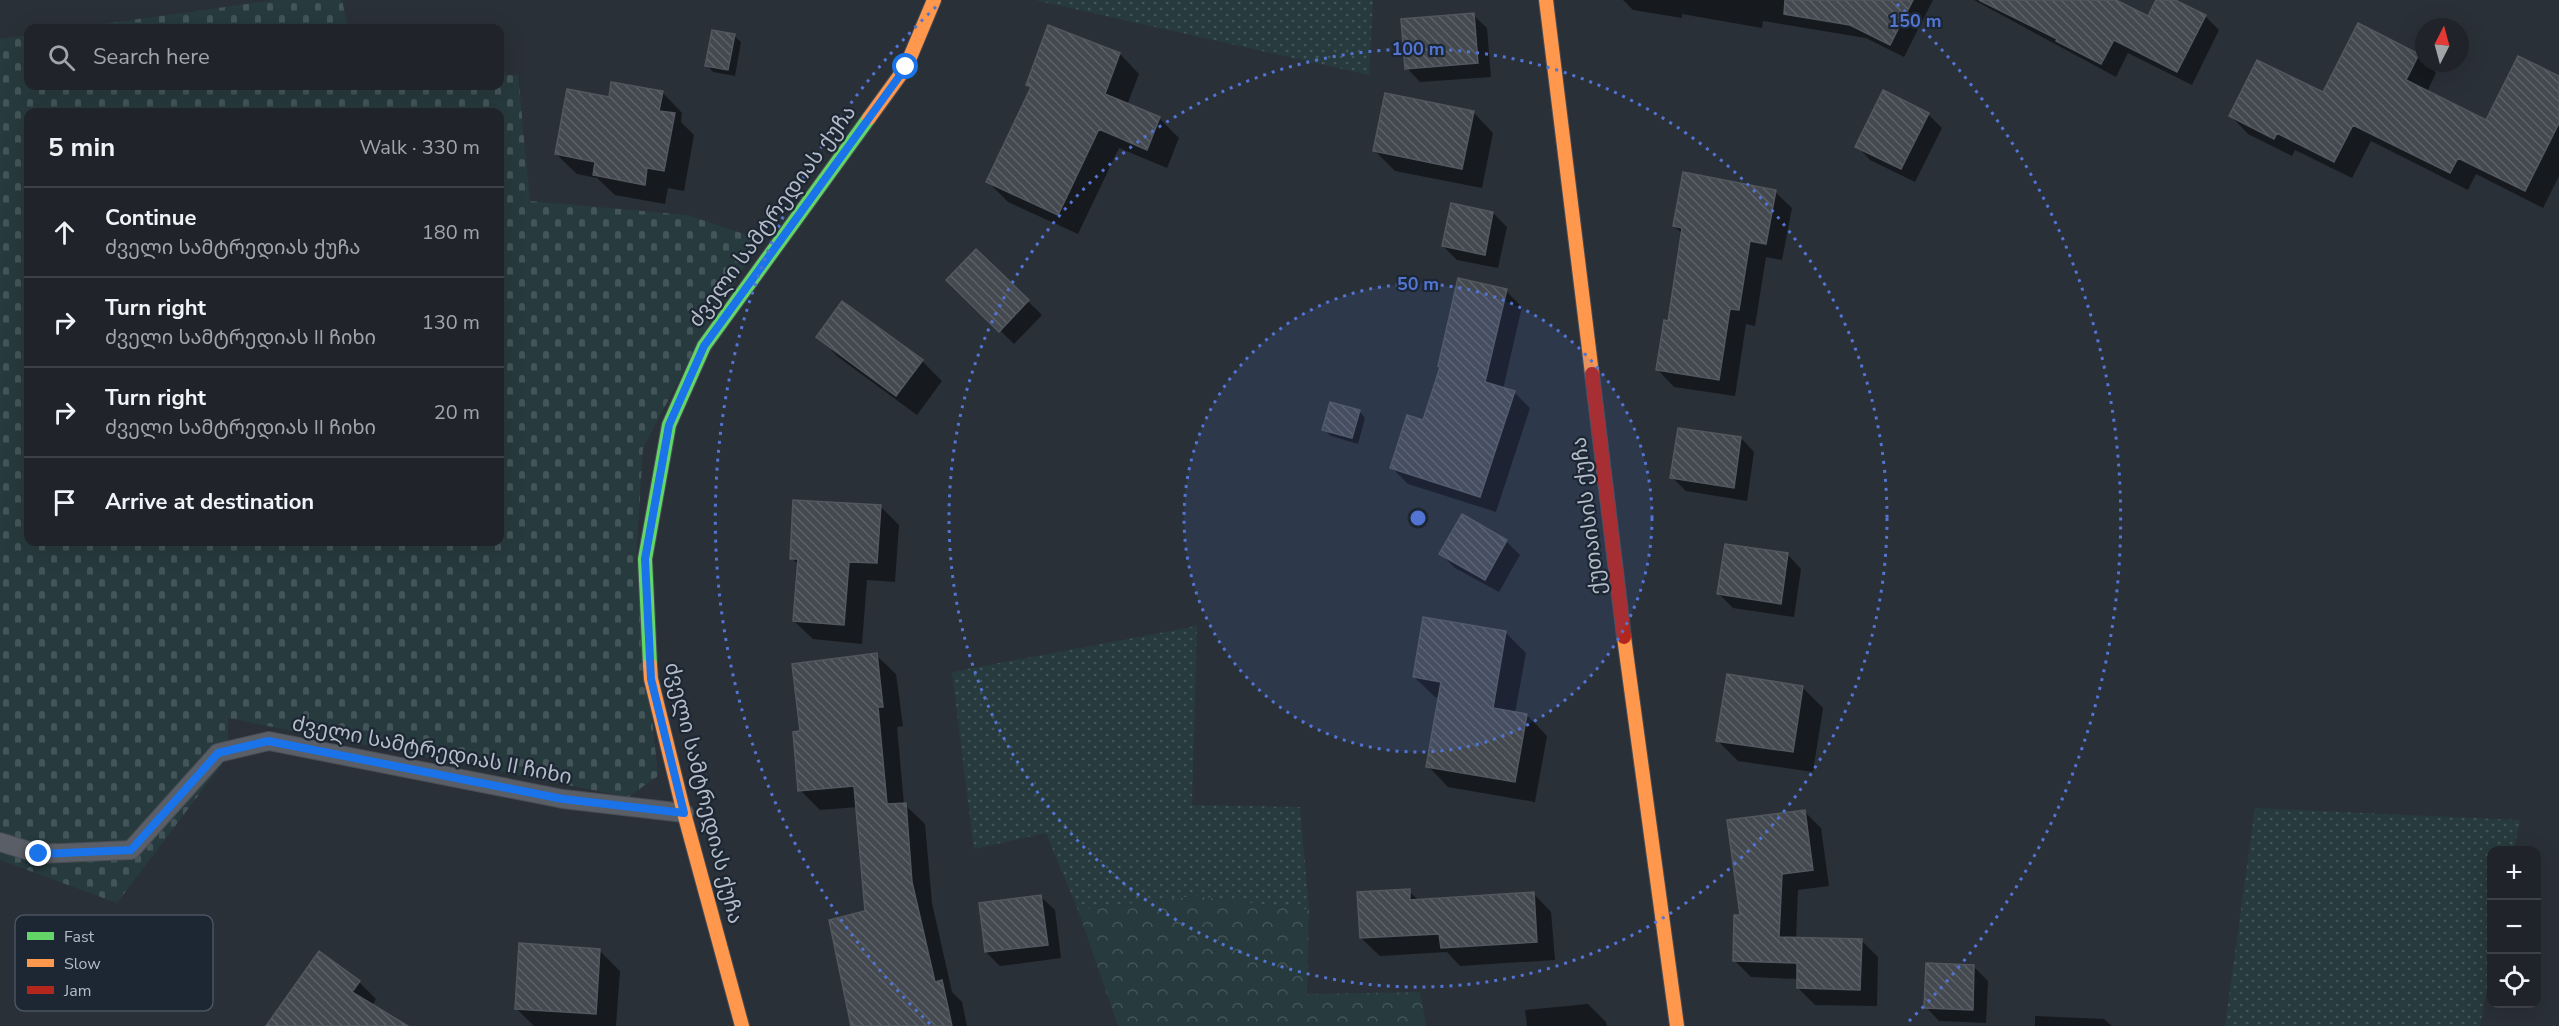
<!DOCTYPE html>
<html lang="en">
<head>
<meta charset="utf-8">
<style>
  body { margin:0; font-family:"Nunito Sans","Noto Sans Georgian",sans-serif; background:#282c32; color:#f1f3f6 }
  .controls { position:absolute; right:18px; bottom:18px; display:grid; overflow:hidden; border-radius:12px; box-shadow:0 6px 24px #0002 }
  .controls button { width:54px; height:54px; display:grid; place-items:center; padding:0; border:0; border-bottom:2px solid #3d4147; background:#20242a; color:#f1f3f6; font:30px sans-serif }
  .compass { position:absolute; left:2415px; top:18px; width:54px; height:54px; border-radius:50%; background:#20242a; box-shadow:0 6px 24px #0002; rotate:6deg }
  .stop { position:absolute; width:18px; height:18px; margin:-14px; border:4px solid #1a73e8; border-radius:50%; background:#fff }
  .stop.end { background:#1a73e8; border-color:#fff; box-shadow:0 2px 6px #0008 }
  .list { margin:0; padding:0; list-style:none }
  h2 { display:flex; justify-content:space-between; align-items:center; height:78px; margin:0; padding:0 24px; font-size:26px }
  h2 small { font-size:20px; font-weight:400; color:#a2a4a8 }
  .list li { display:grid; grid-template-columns:39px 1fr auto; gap:18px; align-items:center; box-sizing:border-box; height:90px; padding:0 24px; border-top:2px solid #3d4147 }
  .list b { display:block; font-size:22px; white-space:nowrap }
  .list p { margin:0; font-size:20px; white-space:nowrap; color:#a2a4a8 }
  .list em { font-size:20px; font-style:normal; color:#a2a4a8 }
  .icon { flex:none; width:33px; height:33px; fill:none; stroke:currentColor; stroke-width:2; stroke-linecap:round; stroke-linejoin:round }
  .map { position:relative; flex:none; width:2559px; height:1026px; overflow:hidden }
  .search { position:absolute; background:#20242a; box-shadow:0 6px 24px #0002; left:24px; top:24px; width:480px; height:66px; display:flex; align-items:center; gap:15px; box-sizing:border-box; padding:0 21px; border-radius:12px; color:#a2a4a8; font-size:22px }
  .panel { position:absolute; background:#20242a; box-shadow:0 6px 24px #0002; left:24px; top:108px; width:480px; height:438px; border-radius:12px }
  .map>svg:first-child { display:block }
</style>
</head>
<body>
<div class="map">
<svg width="2559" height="1026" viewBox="0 0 2559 1026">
  <defs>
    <pattern id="grass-dots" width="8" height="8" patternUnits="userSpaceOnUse" patternTransform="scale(1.5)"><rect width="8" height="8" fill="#273a3e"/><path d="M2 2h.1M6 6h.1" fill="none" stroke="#445559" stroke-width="1.8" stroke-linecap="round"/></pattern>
    <pattern id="forest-crowns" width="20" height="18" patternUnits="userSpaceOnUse" patternTransform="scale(1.5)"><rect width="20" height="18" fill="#273a3e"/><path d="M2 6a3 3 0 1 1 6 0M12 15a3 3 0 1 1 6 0" fill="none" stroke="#445559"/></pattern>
    <pattern id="cemetery-stones" width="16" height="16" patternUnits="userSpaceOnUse" patternTransform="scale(1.5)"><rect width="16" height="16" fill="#273a3e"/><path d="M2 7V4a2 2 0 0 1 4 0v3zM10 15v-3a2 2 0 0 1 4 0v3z" fill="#445559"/></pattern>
    <pattern id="building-back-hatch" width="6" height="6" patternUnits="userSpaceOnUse" patternTransform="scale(1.5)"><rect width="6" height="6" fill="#444950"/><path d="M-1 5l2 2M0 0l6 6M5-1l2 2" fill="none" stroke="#5d6168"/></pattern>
  </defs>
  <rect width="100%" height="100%" fill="#2a3038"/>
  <path fill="url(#grass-dots)" d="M1035,0H1373L1369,75Z
    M1197,626L1192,805L1300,807L1309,910L1195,896L1078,910L1046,833L974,849L952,672Z
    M2255,808L2520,820L2514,850H2492L2491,966L2480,1026H2225Z"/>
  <path fill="url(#forest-crowns)" d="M1195,896L1309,910L1307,994L1420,992L1426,1026H1118L1078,910Z"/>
  <path fill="url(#cemetery-stones)" fill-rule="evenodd" d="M275,0H342L348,28H74Z
    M28,35V86H500V74L518,75L530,201L687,215L762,240L715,312L643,448L636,560L658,776L628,797L228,718V756L117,903L0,860V39ZM28,112H500V542H28Z"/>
  <path fill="#0007" d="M1623,0H1933L1904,57L1866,38L1763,21L1762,28L1682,14V18L1633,10Z
    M1974,0H2112L2149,18L2158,0H2172L2205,16L2219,30L2192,85L2128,53L2116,77Z
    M1473,15L1487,28L1491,77L1420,82L1407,68Z
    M458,25L462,28H361Z
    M1049,27L1120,54L1139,74L1127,105L1160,119L1179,138L1167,168L1119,148L1078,234L1008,202L988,182L1032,89L1027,84Z
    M734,36L741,42L735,76L713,72L707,65Z
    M2418,55L2436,73L2427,92L2486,122L2559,79V176L2543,208L2476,174L2468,190L2371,141L2352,178L2295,150L2292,156L2248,134L2231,116L2324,94Z
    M662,92L682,113L681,122L694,135L684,191L668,188L665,204L615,195L597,178L577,174L556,154Z
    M1473,112L1493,133L1482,188L1395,171L1375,151Z
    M1928,114L1942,128L1915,182L1870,160L1857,146Z
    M1775,192L1792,208L1782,260L1766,257L1755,326L1746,324L1735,396L1674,387L1658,370L1670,322L1683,234L1674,226Z
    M1493,213L1507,227L1498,268L1457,260L1443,246Z
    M976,251L1042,315L1014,344L948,280Z
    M1506,291L1522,307L1503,389L1514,392L1530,408L1496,512L1408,484L1392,468L1424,422Z
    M818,336L922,361L942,381L917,415L838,357Z
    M1359,411L1365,418L1358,444L1331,436L1324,429Z
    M1741,438L1754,452L1747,501L1686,491L1672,477Z
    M880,506L899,525L895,582L867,580L862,644L813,639L794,621L799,565L791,558Z
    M1462,516L1506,541L1520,555L1499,592L1455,568L1441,554Z
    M1788,555L1801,569L1794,617L1733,608L1719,594Z
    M1505,632L1526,653L1515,713L1527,715L1547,736L1535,802L1448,787L1428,766L1440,698L1435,697L1414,677Z
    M876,655L896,674L903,726L897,727L904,804L925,824L932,903L952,992L962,1002L967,1026H853L867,913L858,807L820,810L800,790L802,732Z
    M1802,687L1823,708L1813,772L1738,761L1718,741Z
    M1804,811L1821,828L1829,886L1798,890L1796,939L1861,940L1878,957L1877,1006L1815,1005L1798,988V979L1751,977L1734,960L1742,917Z
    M1409,891L1419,901L1533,893L1551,912L1555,960L1460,966L1447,952L1380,956L1361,938Z
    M1041,897L1055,910L1061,958L1000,966L986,952Z
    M599,950L620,971L616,1026H534L516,1008Z
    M319,954L359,982L376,999L372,1006L405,1026H271Z
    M1974,967L1988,981L1986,1023L1939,1021L1926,1007Z
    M1588,1004L1606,1022L1607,1026H1527L1525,1010Z
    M2035,1016L2104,1019L2112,1026H2035Z"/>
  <path fill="url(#building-back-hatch)" stroke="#52575f" stroke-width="1.5" d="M1785,0H1913L1890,45L1850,25L1784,14Z
    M1979,0H2116L2148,16L2156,0H2175L2206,15L2177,72L2114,40L2101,64L2056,41L2057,39Z
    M1474,13L1478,63L1405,69L1401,19Z
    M2358,23L2419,54L2406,80L2486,120L2518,56L2559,76V123L2525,191L2458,158L2450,173L2353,125L2334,162L2277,133L2274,139L2229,116L2257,60L2323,92Z
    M1048,25L1120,53L1105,94L1160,117L1147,150L1099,129L1058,215L986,182L1031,87L1026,85Z
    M712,30L735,34L728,70L705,66Z
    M611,82L663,91L659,111L675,113L664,171L647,168L645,185L593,175L595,162L555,154L567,89L609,97Z
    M1883,90L1929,113L1901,169L1855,147Z
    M1385,93L1474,111L1462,169L1373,151Z
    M1683,172L1776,190L1766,244L1750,241L1739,310L1730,309L1719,380L1656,370L1664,320L1668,321L1682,228L1673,226Z
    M1451,203L1493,212L1485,255L1442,246Z
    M976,249L1029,300L999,332L946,280Z
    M1458,278L1507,289L1485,382L1515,391L1480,497L1390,468L1407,415L1423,420L1440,367L1438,366Z
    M842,301L923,360L896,396L816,337Z
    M1330,402L1360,410L1352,438L1322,430Z
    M1678,428L1741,437L1734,488L1670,478Z
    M793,500L881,505L877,563L849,562L844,625L793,621L798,559H790Z
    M1462,514L1507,540L1485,580L1439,554Z
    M1725,544L1788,553L1781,604L1717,594Z
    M1423,617L1506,631L1493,708L1527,714L1515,782L1426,767L1441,682L1413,677Z
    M877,653L883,707H878L887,804L906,803L912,882L935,982L942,980L952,1026H851L829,920L865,911L854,786L798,791L793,732L800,731L792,664Z
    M1727,674L1803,686L1793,752L1716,741Z
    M1805,810L1813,870L1782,874L1779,937L1862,939L1860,990L1797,988V963L1733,961L1734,915H1740L1727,820Z
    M1410,889V900L1534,892L1537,942L1441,948L1439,934L1360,938L1357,892Z
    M1041,895L1048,945L985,952L979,903Z
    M519,943L600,949L596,1014L515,1009Z
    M319,951L360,981L352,992L408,1026H266Z
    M1926,963L1974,965L1973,1010L1924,1008Z"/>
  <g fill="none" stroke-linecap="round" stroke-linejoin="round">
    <g stroke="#484c53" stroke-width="20">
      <path id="lane" d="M0,842L39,854L131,850L218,753L269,741L563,799L684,813"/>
    </g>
    <g stroke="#484c53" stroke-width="16">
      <path id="fast" d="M650,665L645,559L669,425L704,346L869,118"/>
    </g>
    <g stroke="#484c53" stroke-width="16">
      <path id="slow" d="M1546,0L1592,374
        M869,118L906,67L934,0
        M1624,637L1677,1026
        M650,665L651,679L684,813L742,1026"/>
    </g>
    <g stroke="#484c53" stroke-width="16">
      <path id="jam" d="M1592,374L1624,637"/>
    </g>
    <use href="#lane" stroke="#5a5e66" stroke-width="18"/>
    <use href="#fast" stroke="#63d668" stroke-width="14"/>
    <use href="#slow" stroke="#ff974d" stroke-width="14"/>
    <use href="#jam" stroke="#b3261e" stroke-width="14"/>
  </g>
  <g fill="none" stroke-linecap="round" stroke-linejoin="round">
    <path stroke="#1a73e8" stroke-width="8" d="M39,854L131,850L218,753L268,741L563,799L684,813L651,679L645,559L669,425L704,346L906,67"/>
  </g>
  <circle cx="1418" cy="518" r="234" fill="#5274d3" fill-opacity=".12"/>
  <g fill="none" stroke="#5274d3" stroke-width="3" stroke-dasharray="3 6">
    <circle cx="1418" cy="518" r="234"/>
    <circle cx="1418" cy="518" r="469"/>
    <path d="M930 1024A703 703 0 0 1 939 4M1897 4A703 703 0 0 1 1906 1024"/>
  </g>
  <g text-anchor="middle" stroke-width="4.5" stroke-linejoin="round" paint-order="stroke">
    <g font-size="21" fill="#b4bcc9" stroke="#1d2633">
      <text transform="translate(772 216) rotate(-54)" y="7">ძველი სამტრედიას ქუჩა</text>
      <text transform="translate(1588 516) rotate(-97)" y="7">ქუთაისის ქუჩა</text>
      <text transform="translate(432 750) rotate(11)" y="7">ძველი სამტრედიას II ჩიხი</text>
      <text transform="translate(704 793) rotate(76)" y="7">ძველი სამტრედიას ქუჩა</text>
    </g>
  </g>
  <rect x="15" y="915" width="198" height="96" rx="9" fill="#1d2633" stroke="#4a5360" stroke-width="1.5"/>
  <rect x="27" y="932" width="27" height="8" fill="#63d668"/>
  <rect x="27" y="959" width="27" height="8" fill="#ff974d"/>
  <rect x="27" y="986" width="27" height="8" fill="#b3261e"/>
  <g font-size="16" fill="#b4bcc9">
    <text x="64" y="942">Fast</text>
    <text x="64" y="969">Slow</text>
    <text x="64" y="996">Jam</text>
  </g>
  <circle cx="1418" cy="518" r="9" fill="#5274d3" stroke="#1d2633" stroke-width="3"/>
  <g font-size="18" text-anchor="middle" font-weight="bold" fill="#5274d3" stroke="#1d2633" stroke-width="4.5" stroke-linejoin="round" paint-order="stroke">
    <text x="1915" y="27">150 m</text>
    <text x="1418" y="55">100 m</text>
    <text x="1418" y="290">50 m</text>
  </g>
</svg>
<div class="controls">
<button>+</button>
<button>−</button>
<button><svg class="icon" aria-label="locate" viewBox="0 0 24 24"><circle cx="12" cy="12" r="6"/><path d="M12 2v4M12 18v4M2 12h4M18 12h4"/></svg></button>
</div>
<svg class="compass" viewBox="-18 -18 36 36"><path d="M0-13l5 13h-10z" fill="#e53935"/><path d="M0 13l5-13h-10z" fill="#a2a4a8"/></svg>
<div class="stop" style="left:906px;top:67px"></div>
<div class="stop end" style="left:39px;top:854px"></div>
<div class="search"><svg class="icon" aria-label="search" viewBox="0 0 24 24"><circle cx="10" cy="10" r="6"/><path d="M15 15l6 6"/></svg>Search here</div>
<section class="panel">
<h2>5 min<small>Walk · 330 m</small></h2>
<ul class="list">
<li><svg class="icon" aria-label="ahead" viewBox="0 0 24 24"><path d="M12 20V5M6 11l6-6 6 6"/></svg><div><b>Continue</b><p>ძველი სამტრედიას ქუჩა</p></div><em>180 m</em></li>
<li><svg class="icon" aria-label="right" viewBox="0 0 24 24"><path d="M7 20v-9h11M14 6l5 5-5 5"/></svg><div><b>Turn right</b><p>ძველი სამტრედიას II ჩიხი</p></div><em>130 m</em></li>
<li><svg class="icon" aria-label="right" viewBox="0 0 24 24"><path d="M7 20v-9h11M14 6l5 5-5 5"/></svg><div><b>Turn right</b><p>ძველი სამტრედიას II ჩიხი</p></div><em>20 m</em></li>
<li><svg class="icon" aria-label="arrive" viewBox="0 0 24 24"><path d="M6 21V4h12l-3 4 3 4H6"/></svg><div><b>Arrive at destination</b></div></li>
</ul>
</section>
</div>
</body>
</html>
